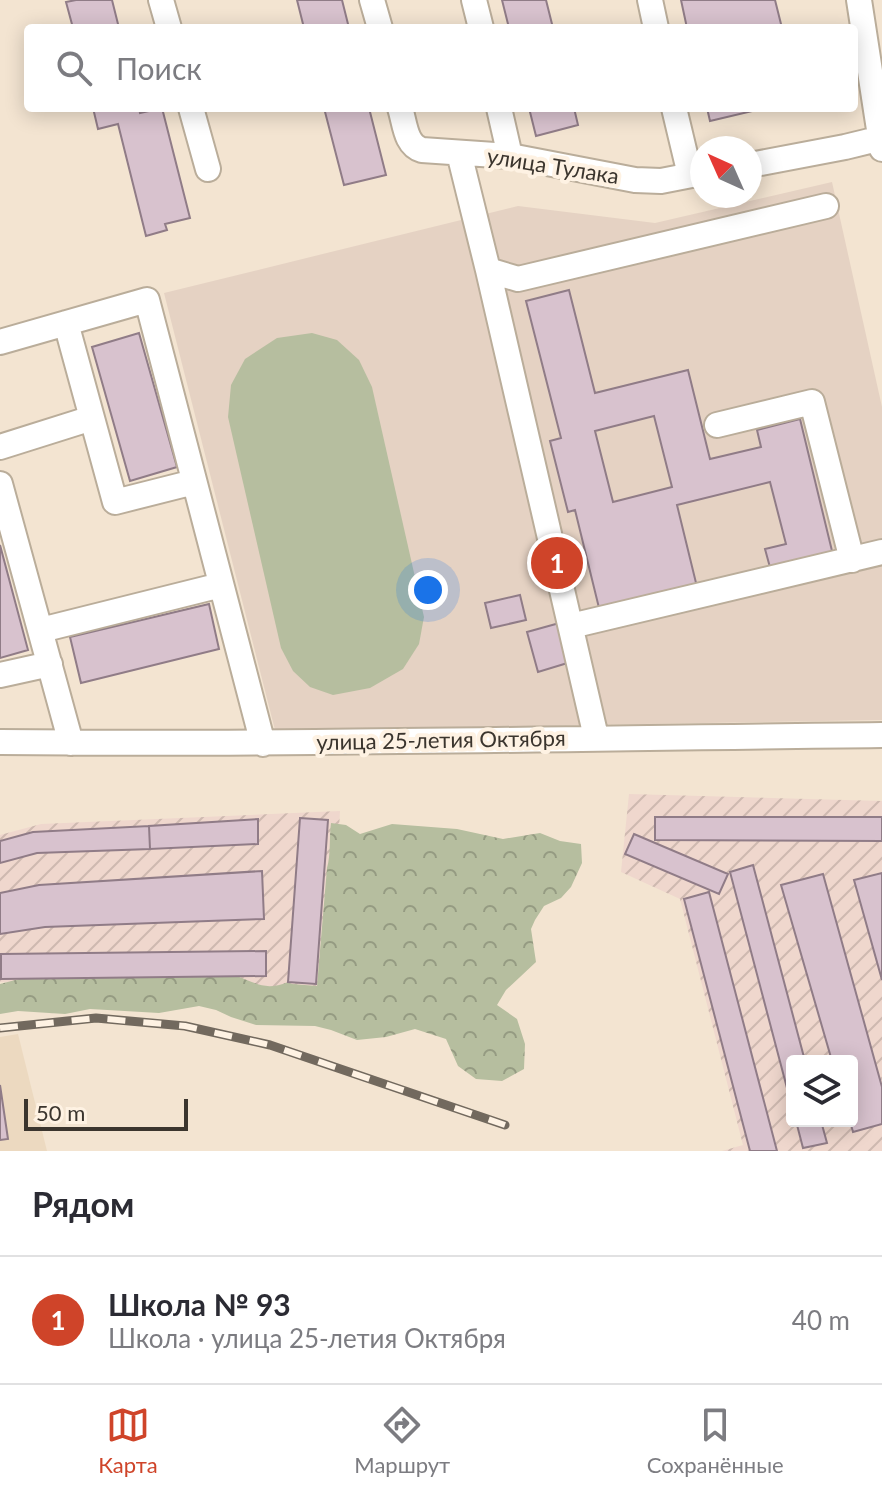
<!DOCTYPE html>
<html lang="ru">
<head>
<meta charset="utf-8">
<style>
  body { margin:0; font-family:Lato,sans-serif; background:#f7f7f7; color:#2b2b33 }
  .controls { position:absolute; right:24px; bottom:24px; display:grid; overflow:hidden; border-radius:8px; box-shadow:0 4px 20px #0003 }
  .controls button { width:72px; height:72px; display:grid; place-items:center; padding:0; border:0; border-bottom:2px solid #e1e1e2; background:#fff; color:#2b2b33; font:40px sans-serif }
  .compass { position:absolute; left:690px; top:136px; width:72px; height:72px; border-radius:50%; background:#fff; box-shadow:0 4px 20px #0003; rotate:315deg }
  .scale { position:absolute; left:24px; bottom:20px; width:164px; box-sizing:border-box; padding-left:8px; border:4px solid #3b352e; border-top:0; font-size:22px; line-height:28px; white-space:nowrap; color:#3b352e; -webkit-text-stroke:6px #fef2e3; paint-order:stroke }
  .you { position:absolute; left:428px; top:590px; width:28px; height:28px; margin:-20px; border:6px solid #fff; border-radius:50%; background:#1a73e8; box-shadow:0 0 0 12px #1a73e833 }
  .badge { display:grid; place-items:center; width:52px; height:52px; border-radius:50%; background:#cf4429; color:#fff; font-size:26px; font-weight:700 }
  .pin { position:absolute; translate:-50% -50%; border:4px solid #fff; box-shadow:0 2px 8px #0006 }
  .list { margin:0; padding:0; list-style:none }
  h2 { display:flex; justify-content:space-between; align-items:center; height:104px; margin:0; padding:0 32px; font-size:34px }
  h2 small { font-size:26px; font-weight:400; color:#7c7c81 }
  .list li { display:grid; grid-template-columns:52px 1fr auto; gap:24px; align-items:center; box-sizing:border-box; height:128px; padding:0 32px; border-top:2px solid #e1e1e2 }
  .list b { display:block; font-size:30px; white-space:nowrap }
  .list p { margin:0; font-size:26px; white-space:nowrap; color:#7c7c81 }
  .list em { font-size:26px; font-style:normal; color:#7c7c81 }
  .icon { flex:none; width:44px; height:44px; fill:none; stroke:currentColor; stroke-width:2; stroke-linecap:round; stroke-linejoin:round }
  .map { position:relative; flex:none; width:882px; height:1151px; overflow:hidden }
  .search { position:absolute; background:#fff; box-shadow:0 4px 20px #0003; left:24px; right:24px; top:24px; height:88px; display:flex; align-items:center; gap:20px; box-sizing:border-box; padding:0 28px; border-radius:8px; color:#7c7c81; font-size:30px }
  .sheet { height:232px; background:#fff }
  nav { display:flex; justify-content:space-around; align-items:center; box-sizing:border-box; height:112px; border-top:2px solid #e1e1e2; background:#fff; font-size:22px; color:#7c7c81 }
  nav a { display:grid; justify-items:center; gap:4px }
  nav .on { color:#cf4429 }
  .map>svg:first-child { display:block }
</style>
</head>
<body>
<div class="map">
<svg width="882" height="1151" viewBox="0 0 882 1151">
  <defs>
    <pattern id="industrial-furrows" width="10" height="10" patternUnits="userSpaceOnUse" patternTransform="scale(2)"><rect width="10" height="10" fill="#efd7cd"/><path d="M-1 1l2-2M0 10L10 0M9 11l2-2" fill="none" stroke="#ceb9b0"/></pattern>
    <pattern id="park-crowns" width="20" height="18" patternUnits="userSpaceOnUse" patternTransform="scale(2)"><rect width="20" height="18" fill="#b6be9f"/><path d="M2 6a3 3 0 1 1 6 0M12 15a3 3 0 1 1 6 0" fill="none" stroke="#959b82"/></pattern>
  </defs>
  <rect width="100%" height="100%" fill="#f3e4d1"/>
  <path fill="#ecd9c0" d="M18,1034L47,1151H0V1037Z"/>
  <path fill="url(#industrial-furrows)" fill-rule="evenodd" d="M629,794L882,801V1151H722L743,1145L680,899L621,872ZM792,1061H852V1121H792Z
    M340,811L330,988L0,982V835L41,824Z"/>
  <path fill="#e5d2c3" d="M832,182L882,407V720L583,725L276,734L164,293L518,206L655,223Z"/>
  <path fill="url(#park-crowns)" d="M331,823L346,825L360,834L392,824L457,829L503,839L540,833L560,841L581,844L582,863L571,887L561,898L544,906L535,920L531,929L536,962L506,990L497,1005L517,1019L525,1044L524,1069L502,1081L476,1079L458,1066L446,1039L415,1029L386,1037L357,1040L331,1030L315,1026L256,1025L231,1017L216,1010L199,1006L159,1013L90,1009L65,1014L18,1011L0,1014V984L19,979L237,976C258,984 266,991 288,982L292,984L317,986L327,868C331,854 329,838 331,823Z"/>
  <path fill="#b6be9f" d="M312,333L337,340L359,360L372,387L424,617L419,644L403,669L370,688L333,695L310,687L293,671L281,648L228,417L231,385L245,359L277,338Z"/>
  <path fill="#d8c2ce" stroke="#907c87" stroke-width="2" fill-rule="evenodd" d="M76,0H112L119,28H73L66,2Z
    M297,0H342L349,28H304Z
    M502,0H546L553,28H509Z
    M681,0H775L782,28H687Z
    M93,108H139L140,113L162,108L190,218L165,224L167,230L146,236L118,124L98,129Z
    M324,108H369L386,175L344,185Z
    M529,108H574L578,125L536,136Z
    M707,108H765L710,121Z
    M569,290L595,393L688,370L710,459L761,447L757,430L800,419L833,555L771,571L765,549L786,544L770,482L677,505L698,591L601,616L575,510L568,512L550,441L561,438L526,301ZM654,416L672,487L613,502L595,431Z
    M139,333L177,467L130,481L92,347Z
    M0,545L28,650L0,658Z
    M520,595L526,620L491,628L485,603Z
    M209,604L219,649L81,683L70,637Z
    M563,622L574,661L538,672L527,632Z
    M655,817H882V841L655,840Z
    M300,818L328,820L316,984L288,982Z
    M258,819V844L150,849L149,826Z
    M149,826L150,849L37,853L0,863V841L33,832Z
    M634,834L728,874L719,894L625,854Z
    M753,865L805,1061H792V1107L730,872Z
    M262,871L264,919L45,927L0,934V893L39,885Z
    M882,873V980L854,880Z
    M823,874L882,1087V1124L853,1132L850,1121H852V1061H832L781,885Z
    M709,892L777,1151H750L684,899Z
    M266,951V976L1,979V954Z
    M0,1085L8,1139L0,1140Z
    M796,1121H821L827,1143L803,1148Z"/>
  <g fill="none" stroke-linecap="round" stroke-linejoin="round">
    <g stroke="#baad9a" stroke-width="28">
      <path id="minor" d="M161,0L169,28
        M372,0L380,28
        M474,0L481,28
        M650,0L656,28
        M859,0L882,149
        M191,108L208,169
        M400,108C405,123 405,145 422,150L510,156L635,180L661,181L702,173
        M499,108L510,156
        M674,108L690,175
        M459,153L488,270L596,737
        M750,165L845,147L882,138
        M488,270L518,279L826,206
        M66,323L115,502L194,482
        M0,342L147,300L263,744
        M717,425L812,402L852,560
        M0,447L92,418
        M0,484L71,743
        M571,626L882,552
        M41,630L221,585
        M0,675L50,664
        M0,742C294,745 588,738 882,735"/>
    </g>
    <use href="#minor" stroke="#fff" stroke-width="24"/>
    <g stroke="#72695e" stroke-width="9">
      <path id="rail" d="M0,1028L96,1018L185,1026L270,1045L505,1125"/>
    </g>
    <use href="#rail" stroke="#fef2e3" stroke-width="6" stroke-dasharray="18" stroke-linecap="butt"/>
  </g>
  <g text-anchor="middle" stroke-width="8" stroke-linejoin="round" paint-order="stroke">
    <g font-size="22" fill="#3b352e" stroke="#fef2e3">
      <text transform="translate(553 166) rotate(9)" y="8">улица Тулака</text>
      <text transform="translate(441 740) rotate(-1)" y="8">улица 25-летия Октября</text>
    </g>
  </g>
</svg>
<div class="controls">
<button><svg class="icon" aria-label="layers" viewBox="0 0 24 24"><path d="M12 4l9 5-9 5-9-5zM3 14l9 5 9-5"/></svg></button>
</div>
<svg class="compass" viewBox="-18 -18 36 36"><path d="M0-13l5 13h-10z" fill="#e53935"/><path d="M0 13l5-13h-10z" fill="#7c7c81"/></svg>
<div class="scale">50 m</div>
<div class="you"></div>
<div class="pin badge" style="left:557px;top:563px">1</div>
<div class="search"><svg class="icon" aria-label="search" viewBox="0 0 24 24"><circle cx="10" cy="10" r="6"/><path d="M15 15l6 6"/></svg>Поиск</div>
</div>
<section class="sheet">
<h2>Рядом<small></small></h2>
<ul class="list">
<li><span class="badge">1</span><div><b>Школа № 93</b><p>Школа · улица 25-летия Октября</p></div><em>40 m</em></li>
</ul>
</section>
<nav>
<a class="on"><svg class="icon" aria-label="map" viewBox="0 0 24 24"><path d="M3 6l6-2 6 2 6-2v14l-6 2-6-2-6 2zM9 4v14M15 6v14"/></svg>Карта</a>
<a><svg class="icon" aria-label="directions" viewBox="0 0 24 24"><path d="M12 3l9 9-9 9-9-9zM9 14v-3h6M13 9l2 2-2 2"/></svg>Маршрут</a>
<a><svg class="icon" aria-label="saved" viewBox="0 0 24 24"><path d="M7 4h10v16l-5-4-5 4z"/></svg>Сохранённые</a>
</nav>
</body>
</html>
